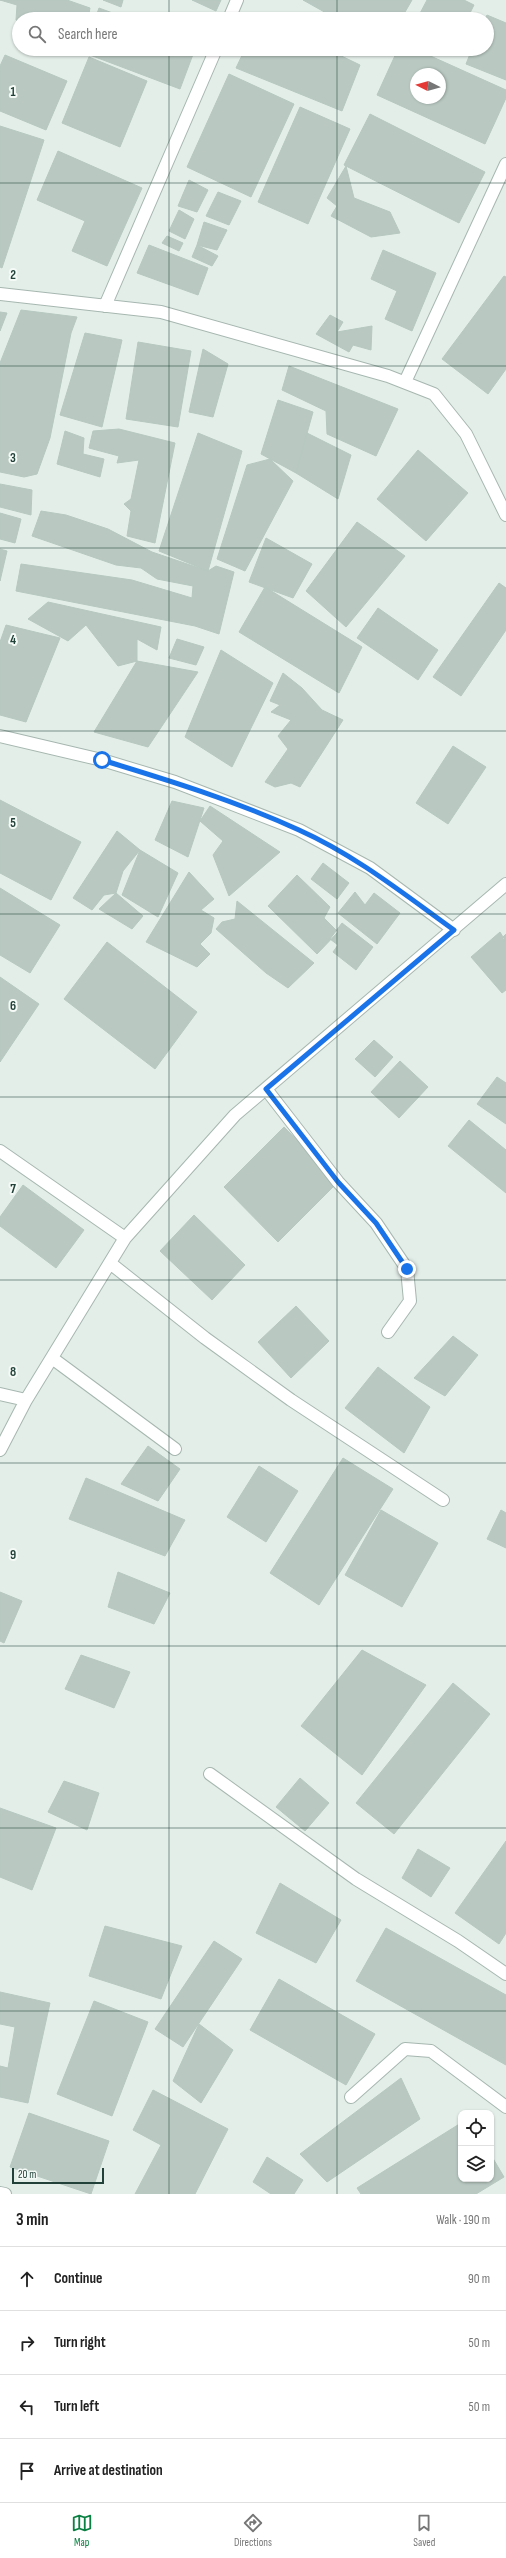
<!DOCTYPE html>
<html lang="en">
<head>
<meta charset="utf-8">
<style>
  body { margin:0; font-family:"Sofia Sans Condensed",sans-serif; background:#f6f6f6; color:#222 }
  .controls { position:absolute; right:12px; bottom:12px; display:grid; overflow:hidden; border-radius:8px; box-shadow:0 1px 3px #0004 }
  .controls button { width:36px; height:36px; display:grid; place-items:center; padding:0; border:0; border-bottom:1px solid #e0e0e0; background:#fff; color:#222; font:20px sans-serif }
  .compass { position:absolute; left:410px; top:68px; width:36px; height:36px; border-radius:50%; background:#fff; box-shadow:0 1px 3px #0004; rotate:276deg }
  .scale { position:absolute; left:12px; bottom:10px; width:92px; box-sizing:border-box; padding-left:4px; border:2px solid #224138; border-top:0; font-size:11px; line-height:14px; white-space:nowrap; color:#224138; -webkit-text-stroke:3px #f5faf7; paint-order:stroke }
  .stop { position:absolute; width:12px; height:12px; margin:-9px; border:3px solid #1a73e8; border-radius:50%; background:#fff }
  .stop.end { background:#1a73e8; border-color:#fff; box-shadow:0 1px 4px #0008 }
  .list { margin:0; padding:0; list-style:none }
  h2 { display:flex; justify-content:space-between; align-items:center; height:52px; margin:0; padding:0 16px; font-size:17px }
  h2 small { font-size:13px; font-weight:400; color:#767676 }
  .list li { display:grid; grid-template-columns:26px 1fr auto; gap:12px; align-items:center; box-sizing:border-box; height:64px; padding:0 16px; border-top:1px solid #e0e0e0 }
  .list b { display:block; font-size:15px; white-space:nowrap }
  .list em { font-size:13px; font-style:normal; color:#767676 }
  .icon { flex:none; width:22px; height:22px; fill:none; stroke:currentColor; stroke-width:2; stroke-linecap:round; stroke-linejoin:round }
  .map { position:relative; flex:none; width:506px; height:2194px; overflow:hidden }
  .search { position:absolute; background:#fff; box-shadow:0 1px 3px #0004; left:12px; right:12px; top:12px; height:44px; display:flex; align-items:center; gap:10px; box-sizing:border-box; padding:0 14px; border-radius:22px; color:#767676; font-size:15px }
  .sheet { height:308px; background:#fff }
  nav { display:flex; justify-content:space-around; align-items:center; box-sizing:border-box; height:56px; border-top:1px solid #e0e0e0; background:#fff; font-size:11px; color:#767676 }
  nav a { display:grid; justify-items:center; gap:2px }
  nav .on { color:#0b8043 }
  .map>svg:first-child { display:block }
</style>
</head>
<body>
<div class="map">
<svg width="506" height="2194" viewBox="0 0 506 2194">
  <rect width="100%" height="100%" fill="#e4eee9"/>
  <path fill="#b9c9c2" stroke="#b6c8c0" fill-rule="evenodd" d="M0,0H67L90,8L88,19H19V22L16,20L17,5Z
    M103,0H123L121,7Z
    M192,0H221L216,11Z
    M303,0H412L401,19H337Z
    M427,0H464L474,5L467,19H417Z
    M99,8L129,19H95Z
    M261,15L268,19H259Z
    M487,15L506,23V80L466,64L472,49H487V19H485Z
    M83,49H195L180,89L82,52Z
    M245,49H327L360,65L342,111L236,68Z
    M398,49H415L506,90V98L485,144L377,95ZM416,74H440V98H416Z
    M436,49H452L449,55Z
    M5,55L67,81L46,130L0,111V66Z
    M89,57L147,81L120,147L62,123Z
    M229,74L294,104L251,197L187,167Z
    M300,107L350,129L308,224L258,202Z
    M370,114L485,172L459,223L344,165Z
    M0,126L44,140L2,268L0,267Z
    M58,151L142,188L107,266L72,251L85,221L37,200Z
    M346,166L354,198L390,212L400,233L371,237L331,216L337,206L327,198Z
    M189,180L208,190L197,212L178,206Z
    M218,192L241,201L229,225L206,216Z
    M179,210L194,219L185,239L169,231Z
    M204,222L227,230L217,250L197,245Z
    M167,236L183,243L179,251L162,243Z
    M149,245L208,268L198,295L137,273Z
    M197,245L218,256L212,266L192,257Z
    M383,250L436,273L412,331L385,319L397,291L371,279Z
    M504,276L506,277V369L488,394L442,359Z
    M21,310L77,317L71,333L50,438L37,474L24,477L0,472V363Z
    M0,312L7,313L0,331Z
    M330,315L343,322L337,332L372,326L371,350L353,345L349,352L316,334Z
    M85,333L122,340L102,427L60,415Z
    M138,342L191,351L178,427L126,419Z
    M203,349L228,364L213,417L189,412Z
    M289,366L398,409L376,456L327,434L326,411L282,390Z
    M278,400L313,412L296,473L261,454Z
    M119,429L175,443L155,543L127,536L131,511L124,504L131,499L139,460L117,463L119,456L89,448L93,431Z
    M65,431L84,438L83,454L104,459L100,477L57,464Z
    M198,433L242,451L208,571L159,551Z
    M307,433L351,455L338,499L296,473Z
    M418,450L468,493L426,541L377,499Z
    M270,459L293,481L245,571L217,559L247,465Z
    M0,484L32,490L31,515L0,507Z
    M41,511L66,515L108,529L152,552L208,571L216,566L234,572L219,634L195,626L16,591L21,564L132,580L192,598L193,586L157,579L141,568L116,565L32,536Z
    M0,513L21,519L15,543L0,539Z
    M357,522L405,556L346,627L306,591Z
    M266,538L312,564L293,598L249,582Z
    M0,549L7,551L0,581Z
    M499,583L506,588V630L461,696L433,677Z
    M265,587L362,647L339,693L239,632Z
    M48,602L161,627L157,650L137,639V661L118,666L86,625L68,641L28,619Z
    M378,608L438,650L418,680L357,638Z
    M6,625L60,638L26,722L0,715V642Z
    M177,639L204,647L196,665L169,658Z
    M221,650L273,683L232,767L185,737Z
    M137,661L198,672L148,747L94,732Z
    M283,673L302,688L322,710L343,720L300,787L291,783L275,787L265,782L288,749L278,736L291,720L271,712L280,705L270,701Z
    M453,746L486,767L448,824L416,803Z
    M0,800L81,842L51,900L0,873Z
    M172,801L204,808L188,857L155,840Z
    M210,806L280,852L229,896L213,855L223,841L200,821Z
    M117,831L140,850L123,871L116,893L104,895L92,910L73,898Z
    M140,850L178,873L158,917L122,895Z
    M323,863L349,883L337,899L311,879Z
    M189,872L214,899L201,910L214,918L211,933L200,944L210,954L197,967L146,942Z
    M297,875L330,907L324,918L338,932L317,954L268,906Z
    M0,888L60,925L30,973L0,955Z
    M355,892L365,905L374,893L400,913L377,944L338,913Z
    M116,893L143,916L132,929L99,909Z
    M237,901L314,963L288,988L266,973L216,929L222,922L235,919Z
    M342,923L373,947L356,970L333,952L338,945L330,939Z
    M500,932L506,942V990L502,993L471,957Z
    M506,934V942L502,938Z
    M107,942L197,1012L155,1069L64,999Z
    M0,977L39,1004L0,1062Z
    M374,1040L393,1057L375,1077L355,1059Z
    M400,1061L428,1087L399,1118L371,1092Z
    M497,1077L506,1083V1124L477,1104Z
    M469,1120L506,1150V1193L448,1146Z
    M284,1127L338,1182L278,1242L224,1187Z
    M23,1185L84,1230L56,1268L0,1226V1217Z
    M194,1215L245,1265L212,1300L160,1251Z
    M296,1306L329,1341L291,1378L258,1342Z
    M453,1336L478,1355L445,1396L414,1378Z
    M378,1367L430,1407L404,1453L345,1408Z
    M148,1446L180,1469L158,1501L121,1484Z
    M343,1458L393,1489L319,1605L270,1573Z
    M259,1466L298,1491L266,1542L227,1517Z
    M86,1478L185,1520L165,1556L69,1519Z
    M381,1510L438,1543L402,1607L345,1575Z
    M501,1510L506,1513V1548L487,1539Z
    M118,1572L170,1593L154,1624L108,1607Z
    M0,1592L22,1601L4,1643L0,1641Z
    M362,1650L426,1685L362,1775L301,1726Z
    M81,1655L130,1672L114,1708L65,1689Z
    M453,1683L490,1714L394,1834L356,1803Z
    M300,1778L329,1803L305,1831L276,1807Z
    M64,1781L99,1793L87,1830L48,1812Z
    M0,1808L56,1828L32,1890L0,1877Z
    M506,1841V1933L499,1944L455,1913Z
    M418,1849L450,1868L431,1897L402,1878Z
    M280,1883L341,1920L316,1963L256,1933Z
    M105,1926L182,1946L161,1999L89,1976Z
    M386,1928L506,1995V2065L356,1981Z
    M214,1941L242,1959L183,2047L155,2029Z
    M279,1979L375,2034L346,2085L250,2030Z
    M0,1992L50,2003L28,2103L0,2097V2066L8,2068L15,2027L0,2024Z
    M94,2001L148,2022L112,2116L57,2094Z
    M199,2024L233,2050L201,2103L173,2081Z
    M401,2078L420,2119L327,2182L300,2154Z
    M153,2090L228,2129L195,2194H135L161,2145L133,2130Z
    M29,2113L109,2141L91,2194L10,2167Z
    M461,2123V2179H491V2155L504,2177L476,2194H361L357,2188Z
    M267,2157L303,2180L294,2194H271L253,2182Z"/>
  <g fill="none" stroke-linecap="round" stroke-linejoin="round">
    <g stroke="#a6b7b0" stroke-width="14">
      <path id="street" d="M229,19L237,0
        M0,294L161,312L388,376L434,394L466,434L506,515
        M105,306L216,49
        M405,382L506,164
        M0,736L102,760L175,782L299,830L370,868L454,930
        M266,1089L338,1182L376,1223L407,1269L410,1301L388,1332
        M0,1151L125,1238
        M110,1263L205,1338L291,1400L443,1500
        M52,1358L175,1449
        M0,1394L26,1400
        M0,1450L26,1400L125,1238L235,1115L506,884
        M210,1774L356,1879L458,1941L506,1974
        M351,2097L405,2049L431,2051L506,2107
        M0,2193L5,2194"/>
    </g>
    <use href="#street" stroke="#fff" stroke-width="12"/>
  </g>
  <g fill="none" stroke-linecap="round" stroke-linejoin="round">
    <path stroke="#1a73e8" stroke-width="5" d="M102,760C168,780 236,801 299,830C355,855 404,894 454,930L266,1089L338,1182L376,1223L407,1269"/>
  </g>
  <path fill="none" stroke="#224138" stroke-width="1" stroke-opacity="0.55" d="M169,0V19M337,0V19M169,49V2194M337,49V2194M0,183H506M0,366H506M0,548H506M0,731H506M0,914H506M0,1097H506M0,1280H506M0,1463H506M0,1646H506M0,1828H506M0,2011H506"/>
  <g font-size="13" text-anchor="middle" font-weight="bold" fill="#224138" stroke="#f5faf7" stroke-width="4" stroke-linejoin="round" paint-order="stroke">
    <text x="13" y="96">1</text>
    <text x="13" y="279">2</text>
    <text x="13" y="462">3</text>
    <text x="13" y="644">4</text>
    <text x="13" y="827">5</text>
    <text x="13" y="1010">6</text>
    <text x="13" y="1193">7</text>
    <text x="13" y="1376">8</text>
    <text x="13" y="1559">9</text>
  </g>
</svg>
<div class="controls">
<button><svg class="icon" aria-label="locate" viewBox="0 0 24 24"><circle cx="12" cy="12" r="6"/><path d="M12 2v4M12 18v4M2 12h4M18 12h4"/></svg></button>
<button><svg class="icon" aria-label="layers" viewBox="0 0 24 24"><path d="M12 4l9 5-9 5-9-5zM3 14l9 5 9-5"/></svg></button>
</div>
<svg class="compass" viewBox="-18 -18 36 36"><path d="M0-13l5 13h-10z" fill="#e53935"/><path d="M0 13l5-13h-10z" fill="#767676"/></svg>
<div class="scale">20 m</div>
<div class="stop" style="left:102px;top:760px"></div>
<div class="stop end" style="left:407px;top:1269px"></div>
<div class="search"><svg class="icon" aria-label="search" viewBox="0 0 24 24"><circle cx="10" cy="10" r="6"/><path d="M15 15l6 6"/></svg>Search here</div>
</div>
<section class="sheet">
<h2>3 min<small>Walk · 190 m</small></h2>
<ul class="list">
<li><svg class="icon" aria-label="ahead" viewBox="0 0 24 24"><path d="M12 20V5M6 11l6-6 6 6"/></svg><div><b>Continue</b></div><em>90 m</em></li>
<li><svg class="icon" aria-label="right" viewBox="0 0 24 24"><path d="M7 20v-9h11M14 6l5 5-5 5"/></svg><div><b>Turn right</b></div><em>50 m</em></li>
<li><svg class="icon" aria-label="left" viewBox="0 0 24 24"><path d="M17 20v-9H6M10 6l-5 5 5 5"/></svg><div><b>Turn left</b></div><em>50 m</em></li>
<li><svg class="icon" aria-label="arrive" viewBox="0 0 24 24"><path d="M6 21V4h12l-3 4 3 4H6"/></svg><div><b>Arrive at destination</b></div></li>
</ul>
</section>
<nav>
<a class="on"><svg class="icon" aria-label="map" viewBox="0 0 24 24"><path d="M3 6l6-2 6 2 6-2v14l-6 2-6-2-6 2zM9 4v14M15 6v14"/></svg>Map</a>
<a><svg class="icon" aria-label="directions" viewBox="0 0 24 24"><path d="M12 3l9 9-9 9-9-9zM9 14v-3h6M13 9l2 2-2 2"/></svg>Directions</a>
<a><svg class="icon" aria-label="saved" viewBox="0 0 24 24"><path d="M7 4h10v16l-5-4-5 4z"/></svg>Saved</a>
</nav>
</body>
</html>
